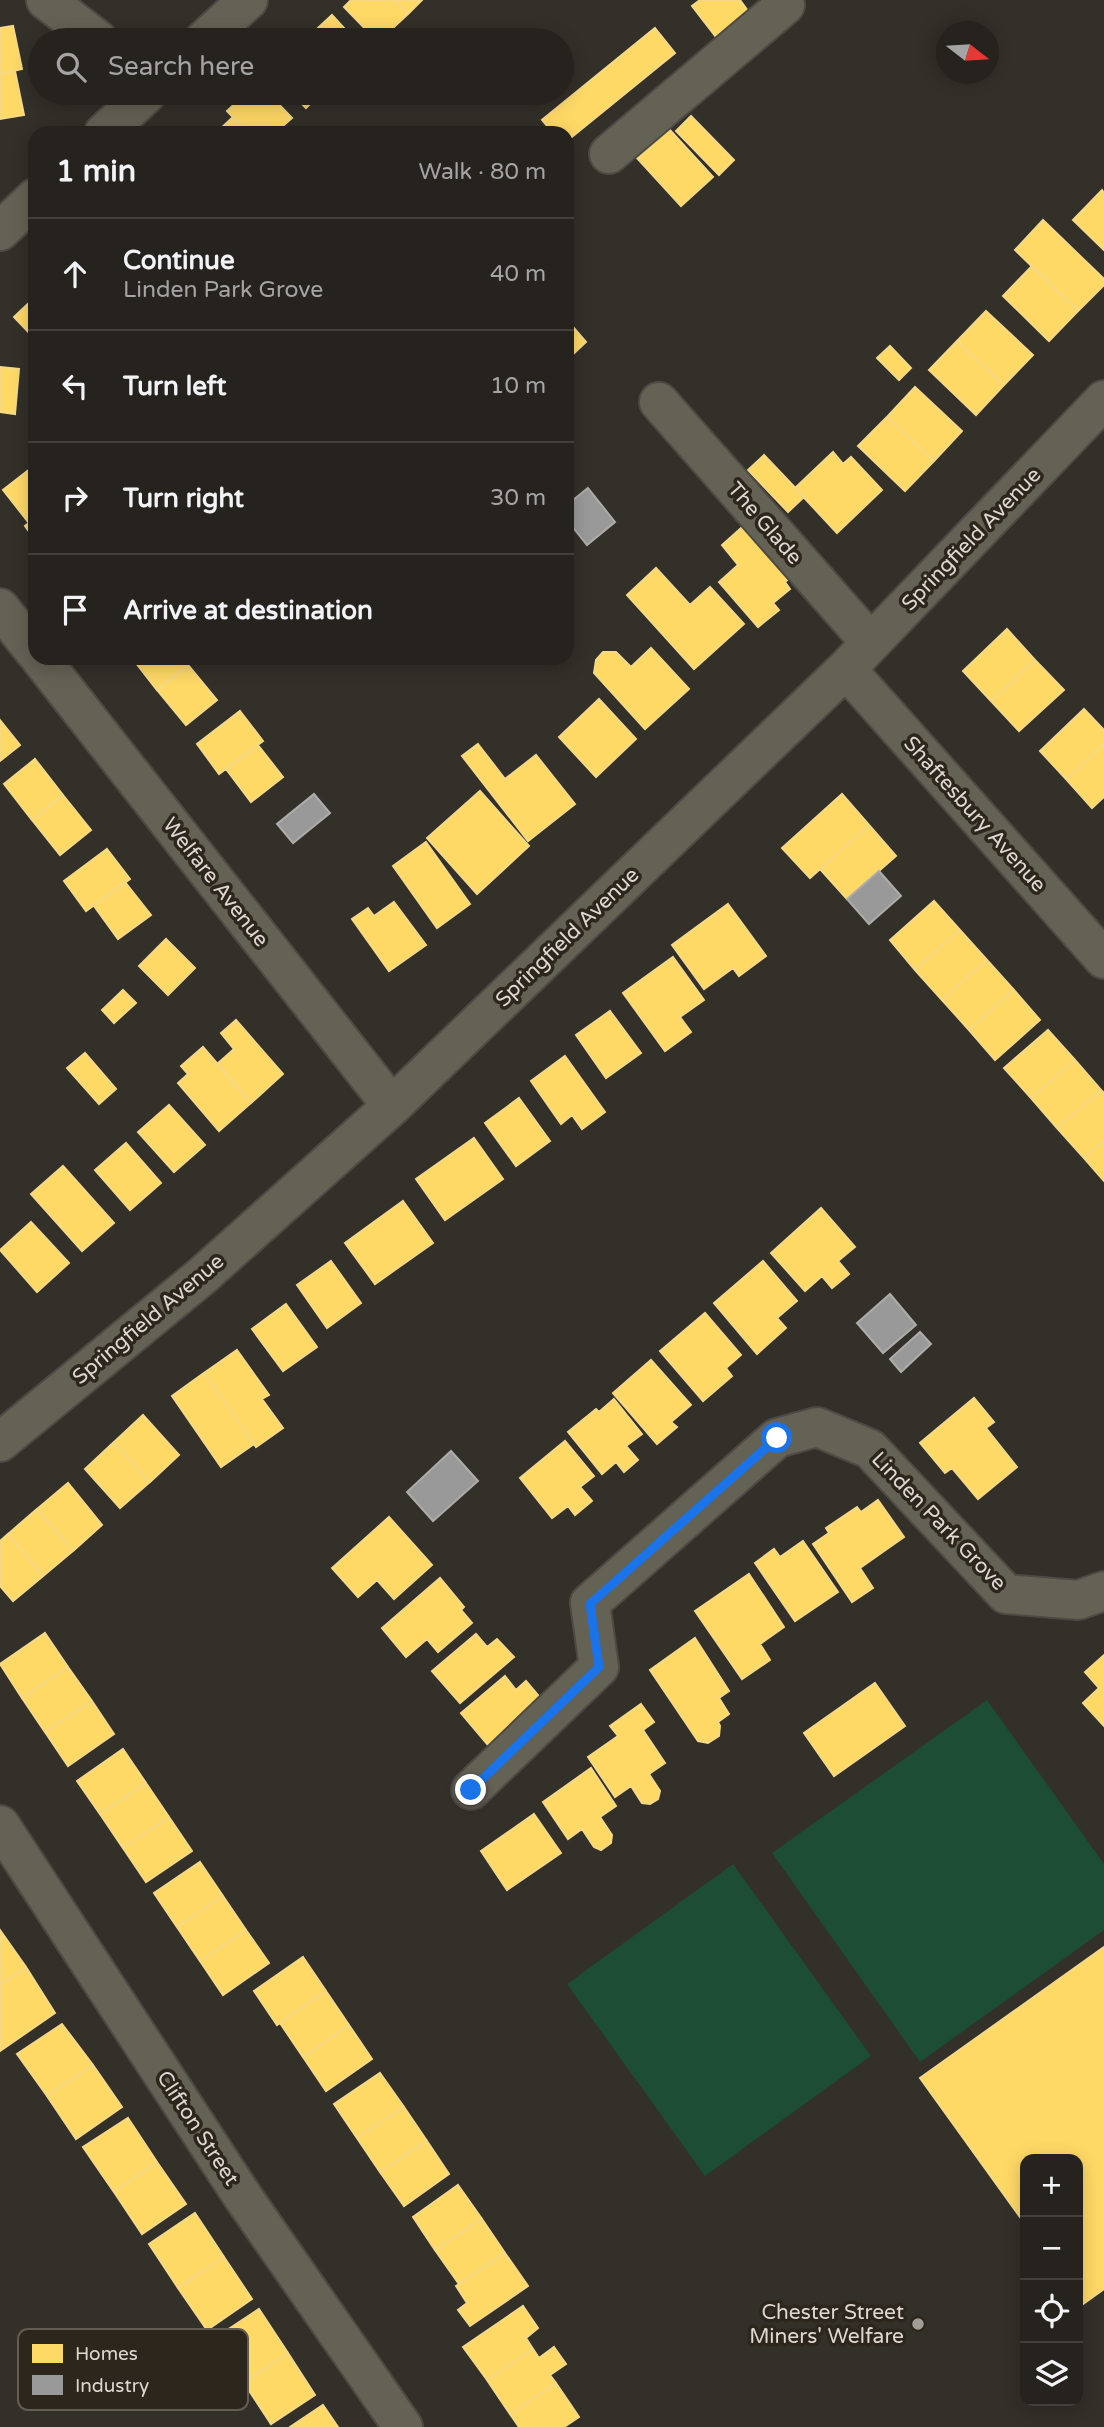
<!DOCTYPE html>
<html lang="en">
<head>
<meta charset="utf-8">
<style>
  body { margin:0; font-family:"Varela Round",sans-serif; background:#2e2b28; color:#f1f3f6 }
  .controls { position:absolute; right:21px; bottom:21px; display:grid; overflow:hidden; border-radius:14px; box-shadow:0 4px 18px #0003 }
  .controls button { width:63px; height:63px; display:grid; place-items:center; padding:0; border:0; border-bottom:2px solid #42403d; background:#26231f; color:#f1f3f6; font:35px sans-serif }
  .compass { position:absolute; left:936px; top:21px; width:63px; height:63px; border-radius:50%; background:#26231f; box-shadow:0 4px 18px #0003; rotate:107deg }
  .stop { position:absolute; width:21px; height:21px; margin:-16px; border:5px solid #1a73e8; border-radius:50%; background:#fff }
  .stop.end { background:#1a73e8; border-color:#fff; box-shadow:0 2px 7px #0008 }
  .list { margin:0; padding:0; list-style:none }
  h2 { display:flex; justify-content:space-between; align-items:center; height:91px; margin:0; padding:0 28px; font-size:30px }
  h2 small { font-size:23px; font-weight:400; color:#a4a4a4 }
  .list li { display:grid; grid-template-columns:46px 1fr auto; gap:21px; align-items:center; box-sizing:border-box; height:112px; padding:0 28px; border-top:2px solid #42403d }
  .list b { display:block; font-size:26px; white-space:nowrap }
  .list p { margin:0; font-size:23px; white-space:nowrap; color:#a4a4a4 }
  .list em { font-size:23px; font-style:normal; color:#a4a4a4 }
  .icon { flex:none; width:38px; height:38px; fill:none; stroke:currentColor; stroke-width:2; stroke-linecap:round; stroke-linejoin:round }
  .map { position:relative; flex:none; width:1104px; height:2427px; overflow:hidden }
  .search { position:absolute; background:#26231f; box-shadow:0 4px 18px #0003; left:28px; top:28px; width:546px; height:77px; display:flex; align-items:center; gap:18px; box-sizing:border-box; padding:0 24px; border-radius:38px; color:#a4a4a4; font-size:26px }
  .panel { position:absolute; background:#26231f; box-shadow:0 4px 18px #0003; left:28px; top:126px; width:546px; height:539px; border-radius:21px }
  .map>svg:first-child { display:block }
</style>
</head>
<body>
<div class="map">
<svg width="1104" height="2427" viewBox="0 0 1104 2427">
  <rect width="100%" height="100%" fill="#332f29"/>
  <path fill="#1d4d35" d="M987,1700L1104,1864V1930L920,2062L772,1853Z
    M733,1864L871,2056L705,2176L567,1984Z"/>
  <path fill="#ffd966" stroke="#f5d986" stroke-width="2" d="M351,0H394L408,14L380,40H376L344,7Z
    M394,0H422L408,14Z
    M700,0H740L748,11L716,37L692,6Z
    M332,15L355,40H305Z
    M13,26L22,69L0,74V28Z
    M655,28L675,53L567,141V133H553L542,120Z
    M15,71L24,115L0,119V74Z
    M246,93H268L292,118L275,133H248L227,111Z
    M291,93H321L306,108Z
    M691,116L734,160L719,175L676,131Z
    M233,117L248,133H216Z
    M669,129L713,177L681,206L637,158Z
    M1102,190L1104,193V250L1073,220Z
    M1043,220L1104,279V285L1078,311L1015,250Z
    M1032,266L1078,311L1049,341L1003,296Z
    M35,297V339L14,317Z
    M986,311L1033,355L1004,385L957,341Z
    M567,320L586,342L567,360Z
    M957,341L1004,385L976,415L929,370Z
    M890,346L911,368L899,380L877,358Z
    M0,367L19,369L15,414L0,412Z
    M915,387L962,431L934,461L887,417Z
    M887,417L934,461L905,491L858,446Z
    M833,452L843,464L851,457L882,490L837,533L795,488Z
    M764,455L804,497L788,512L748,470Z
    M35,465V518L29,523L3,490Z
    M35,518V540L25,526Z
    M749,521L794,574L785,582L790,589L773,603L779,610L758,627L719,582L738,565L722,545Z
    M656,568L690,605L710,587L744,624L694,669L627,595Z
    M1007,629L1035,660L991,701L963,671Z
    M651,648L689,689L645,729L594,673L596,660L603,652H616L631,667Z
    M132,658H183L188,665L157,690Z
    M1035,660L1064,690L1019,731L991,701Z
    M188,665L217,700L186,725L157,690Z
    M599,699L636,739L596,777L559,737Z
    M1084,709L1104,730V744L1066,779L1040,751Z
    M240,711L263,741L219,774L197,744Z
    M0,720L20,745L0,761Z
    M478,744L505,779L536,755L575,804L528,841L462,756Z
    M1104,744V797L1092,808L1066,779Z
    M258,745L283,777L251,802L226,769Z
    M35,759L63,795L32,820L4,784Z
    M480,791L529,846L477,894L427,838Z
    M842,794L869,825L810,878L782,848Z
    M63,795L91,830L60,855L32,820Z
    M869,825L896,856L847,899L820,869Z
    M426,842L470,904L437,928L393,866Z
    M107,849L130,879L86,911L64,881Z
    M125,882L151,915L118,939L94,906Z
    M934,901L960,930L915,970L890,940Z
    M394,902L426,945L389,971L352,919L368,908L374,916Z
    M728,904L766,956L739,976L733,968L704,989L672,945Z
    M960,930L987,960L942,1000L915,970Z
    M166,939L195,968L168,995L139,966Z
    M673,957L704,1000L680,1017L691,1032L665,1051L623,993Z
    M987,960L1014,990L969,1030L942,1000Z
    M123,990L136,1003L114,1023L102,1010Z
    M1014,990L1040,1020L995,1060L969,1030Z
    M610,1011L641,1053L606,1078L576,1035Z
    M236,1020L283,1074L251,1103L217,1064L234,1049L221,1033Z
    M1048,1030L1075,1060L1031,1098L1004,1068Z
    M203,1047L251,1103L219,1131L178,1083L188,1074L181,1066Z
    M85,1053L116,1089L99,1104L67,1068Z
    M565,1056L605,1112L582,1129L572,1115L561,1124L531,1081Z
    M1075,1060L1101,1090L1057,1128L1031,1098Z
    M1101,1090L1104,1093V1141L1084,1158L1057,1128Z
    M519,1098L550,1141L516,1166L485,1123Z
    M169,1105L205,1145L174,1172L138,1132Z
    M474,1138L503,1179L445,1220L416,1179Z
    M1104,1141V1181L1084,1158Z
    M126,1143L161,1183L130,1210L95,1170Z
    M63,1166L114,1223L82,1251L31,1194Z
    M403,1201L433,1243L375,1284L345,1243Z
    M821,1208L855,1247L838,1261L849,1274L832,1288L822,1276L805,1291L771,1253Z
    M31,1222L69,1263L37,1292L0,1250Z
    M331,1261L361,1303L327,1328L297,1285Z
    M763,1261L797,1301L777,1318L786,1328L757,1354L714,1303Z
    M286,1304L317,1347L283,1371L252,1329Z
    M705,1313L741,1355L726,1368L732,1376L703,1401L660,1351Z
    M237,1350L269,1395L262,1399L283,1428L256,1447L204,1373Z
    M651,1360L691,1405L671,1422L677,1427L657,1444L613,1393Z
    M204,1373L254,1444L221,1467L172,1396Z
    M974,1398L994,1422L986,1428L1017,1467L978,1499L952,1468L945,1473L920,1443Z
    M614,1399L642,1434L626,1446L638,1460L624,1472L616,1462L602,1474L568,1432L596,1409L599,1412Z
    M143,1415L179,1455L150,1482L114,1442Z
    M565,1441L594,1476L580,1487L592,1501L575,1515L568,1506L552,1518L520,1478Z
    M114,1442L150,1482L120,1508L85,1469Z
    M68,1483L102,1525L73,1551L37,1509Z
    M878,1500L904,1537L860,1568L873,1588L852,1602L813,1544L829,1533L826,1528L857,1507L861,1512Z
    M37,1509L73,1551L43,1576L8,1534Z
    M389,1517L432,1565L394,1599L377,1580L358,1597L332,1568Z
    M8,1534L43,1576L13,1601L0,1586V1541Z
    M803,1541L838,1592L795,1621L755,1563L774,1549L780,1557Z
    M749,1574L784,1627L760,1644L770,1660L742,1679L695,1611Z
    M440,1578L464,1607L461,1610L472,1623L438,1652L427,1639L406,1657L382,1628Z
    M45,1633L68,1667L22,1698L0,1664Z
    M476,1634L487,1647L497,1639L514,1657L460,1703L432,1671Z
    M695,1638L729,1691L719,1698L729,1714L718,1722L720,1726L719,1736L708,1743L698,1741L650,1670Z
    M1104,1655V1726L1083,1703L1099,1688L1085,1672Z
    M68,1667L92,1701L45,1732L22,1698Z
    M505,1676L516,1690L526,1681L542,1700L488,1745L461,1713Z
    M875,1683L905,1726L834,1776L804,1733Z
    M92,1701L114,1734L68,1766L45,1732Z
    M641,1704L654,1722L643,1730L665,1763L649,1774L660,1791L658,1799L650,1804L642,1803L631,1786L615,1797L588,1757L618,1736L610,1726Z
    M123,1749L146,1783L100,1814L77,1781Z
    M591,1768L616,1806L600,1817L612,1835L611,1843L601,1850L594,1847L582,1829L568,1839L543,1802Z
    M146,1783L169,1817L123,1848L100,1814Z
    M534,1814L561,1853L507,1890L481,1851Z
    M169,1817L192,1851L146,1882L123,1848Z
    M200,1862L223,1896L177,1927L154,1893Z
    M223,1896L246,1930L200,1961L177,1927Z
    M0,1930L26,1967L0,1985Z
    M246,1930L269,1963L223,1995L200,1961Z
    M1104,1947V2289L1083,2304L1078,2297V2159H1025V2224L920,2078Z
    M303,1957L326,1991L277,2025L254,1991Z
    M26,1967L55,2013L0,2051V1985Z
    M326,1991L349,2025L303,2057L280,2023Z
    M62,2024L93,2065L47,2096L17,2054Z
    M349,2025L372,2059L326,2091L303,2057Z
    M93,2065L122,2107L76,2139L47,2096Z
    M380,2073L404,2107L357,2138L334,2104Z
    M404,2107L427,2141L380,2172L357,2138Z
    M128,2118L157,2162L114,2192L83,2147Z
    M427,2141L449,2174L404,2206L380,2172Z
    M157,2162L186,2204L142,2234L114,2192Z
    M458,2185L482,2219L435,2250L413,2217Z
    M195,2213L224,2257L178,2288L149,2244Z
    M482,2219L505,2253L459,2284L435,2250Z
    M505,2253L528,2286L470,2326L458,2310L467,2303L456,2286Z
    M224,2257L252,2299L207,2330L178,2288Z
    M523,2306L538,2328L526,2338L533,2349L487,2380L463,2347Z
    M259,2309L288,2353L244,2383L215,2338Z
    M554,2347L566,2364L550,2375L556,2383L510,2414L487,2380L533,2349L539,2358Z
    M288,2353L315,2395L271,2424L244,2383Z
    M556,2383L579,2417L564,2427H519L510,2414Z
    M323,2405L338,2427H290Z"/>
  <path fill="#999" stroke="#adacaa" stroke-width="2" d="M588,488L615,522L587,545L567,520V505Z
    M314,794L330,813L293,843L277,824Z
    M879,871L901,896L869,924L847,899Z
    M890,1294L916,1325L883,1353L857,1323Z
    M920,1332L931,1344L901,1372L890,1359Z
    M451,1451L478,1481L433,1521L407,1492Z"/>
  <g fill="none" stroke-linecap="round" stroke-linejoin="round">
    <g stroke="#4d4a45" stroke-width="42">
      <path id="minor" d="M46,0L98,40
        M204,40L248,0
        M104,133L147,93
        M609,154L785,5L780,0
        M0,231L35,198
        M659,402L871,643
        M0,608L35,652
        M40,658L392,1106
        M846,669L1104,959
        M0,1442L202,1276L392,1106L846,669L1104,400
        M471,1790L599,1667L590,1603L777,1438L817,1427L870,1449L1006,1594L1078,1600L1104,1591
        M0,1825L243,2197L403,2427"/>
    </g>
    <use href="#minor" stroke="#646155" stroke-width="38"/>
  </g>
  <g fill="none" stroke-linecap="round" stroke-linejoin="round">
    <path stroke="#1a73e8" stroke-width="9" d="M471,1790L599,1667L590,1604L777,1438"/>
  </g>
  <circle fill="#a29e97" stroke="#2d261c" stroke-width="2.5" cx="918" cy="2324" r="7"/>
  <g text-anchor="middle" stroke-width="7" stroke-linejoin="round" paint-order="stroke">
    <g font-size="21" fill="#ddd9d2" stroke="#2d261c">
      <text transform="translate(765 523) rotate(49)" y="7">The Glade</text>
      <text transform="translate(971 539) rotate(-46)" y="7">Springfield Avenue</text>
      <text transform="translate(975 814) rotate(48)" y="7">Shaftesbury Avenue</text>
      <text transform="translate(216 882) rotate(52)" y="7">Welfare Avenue</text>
      <text transform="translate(567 937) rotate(-44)" y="7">Springfield Avenue</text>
      <text transform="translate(148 1319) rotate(-40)" y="7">Springfield Avenue</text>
      <text transform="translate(939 1521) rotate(46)" y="7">Linden Park Grove</text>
      <text transform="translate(198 2128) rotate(57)" y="7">Clifton Street</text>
    </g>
    <g font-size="21" fill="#ddd9d2" stroke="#2d261c" text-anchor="end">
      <text x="904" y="2319">Chester Street<tspan x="904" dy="24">Miners' Welfare</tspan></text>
    </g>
  </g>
  <rect x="18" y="2329" width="230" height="81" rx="10" fill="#2d261c" stroke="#625c53" stroke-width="2"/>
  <rect x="32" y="2344" width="31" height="19" fill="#ffd966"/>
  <rect x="32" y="2375" width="31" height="20" fill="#999"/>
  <g font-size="19" fill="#ddd9d2">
    <text x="75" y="2360">Homes</text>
    <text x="75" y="2392">Industry</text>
  </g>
</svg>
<div class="controls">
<button>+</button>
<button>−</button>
<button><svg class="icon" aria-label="locate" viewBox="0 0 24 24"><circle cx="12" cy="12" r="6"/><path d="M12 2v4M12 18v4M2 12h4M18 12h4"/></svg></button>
<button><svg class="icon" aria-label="layers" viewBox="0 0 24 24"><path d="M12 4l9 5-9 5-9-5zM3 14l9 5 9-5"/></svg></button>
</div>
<svg class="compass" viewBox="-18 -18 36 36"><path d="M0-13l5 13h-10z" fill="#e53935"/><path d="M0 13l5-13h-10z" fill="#a4a4a4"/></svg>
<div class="stop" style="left:777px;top:1438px"></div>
<div class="stop end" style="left:471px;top:1790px"></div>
<div class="search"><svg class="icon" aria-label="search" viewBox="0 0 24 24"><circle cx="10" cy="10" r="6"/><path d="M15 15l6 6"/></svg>Search here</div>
<section class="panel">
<h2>1 min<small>Walk · 80 m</small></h2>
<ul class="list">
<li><svg class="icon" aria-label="ahead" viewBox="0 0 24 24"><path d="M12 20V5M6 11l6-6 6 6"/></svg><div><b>Continue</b><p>Linden Park Grove</p></div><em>40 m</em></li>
<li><svg class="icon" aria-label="left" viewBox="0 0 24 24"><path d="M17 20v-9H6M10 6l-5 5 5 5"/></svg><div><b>Turn left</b></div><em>10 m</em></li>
<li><svg class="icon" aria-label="right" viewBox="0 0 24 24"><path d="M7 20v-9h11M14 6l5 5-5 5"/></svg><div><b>Turn right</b></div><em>30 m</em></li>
<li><svg class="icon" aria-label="arrive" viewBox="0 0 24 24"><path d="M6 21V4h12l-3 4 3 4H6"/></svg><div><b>Arrive at destination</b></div></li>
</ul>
</section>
</div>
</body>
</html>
